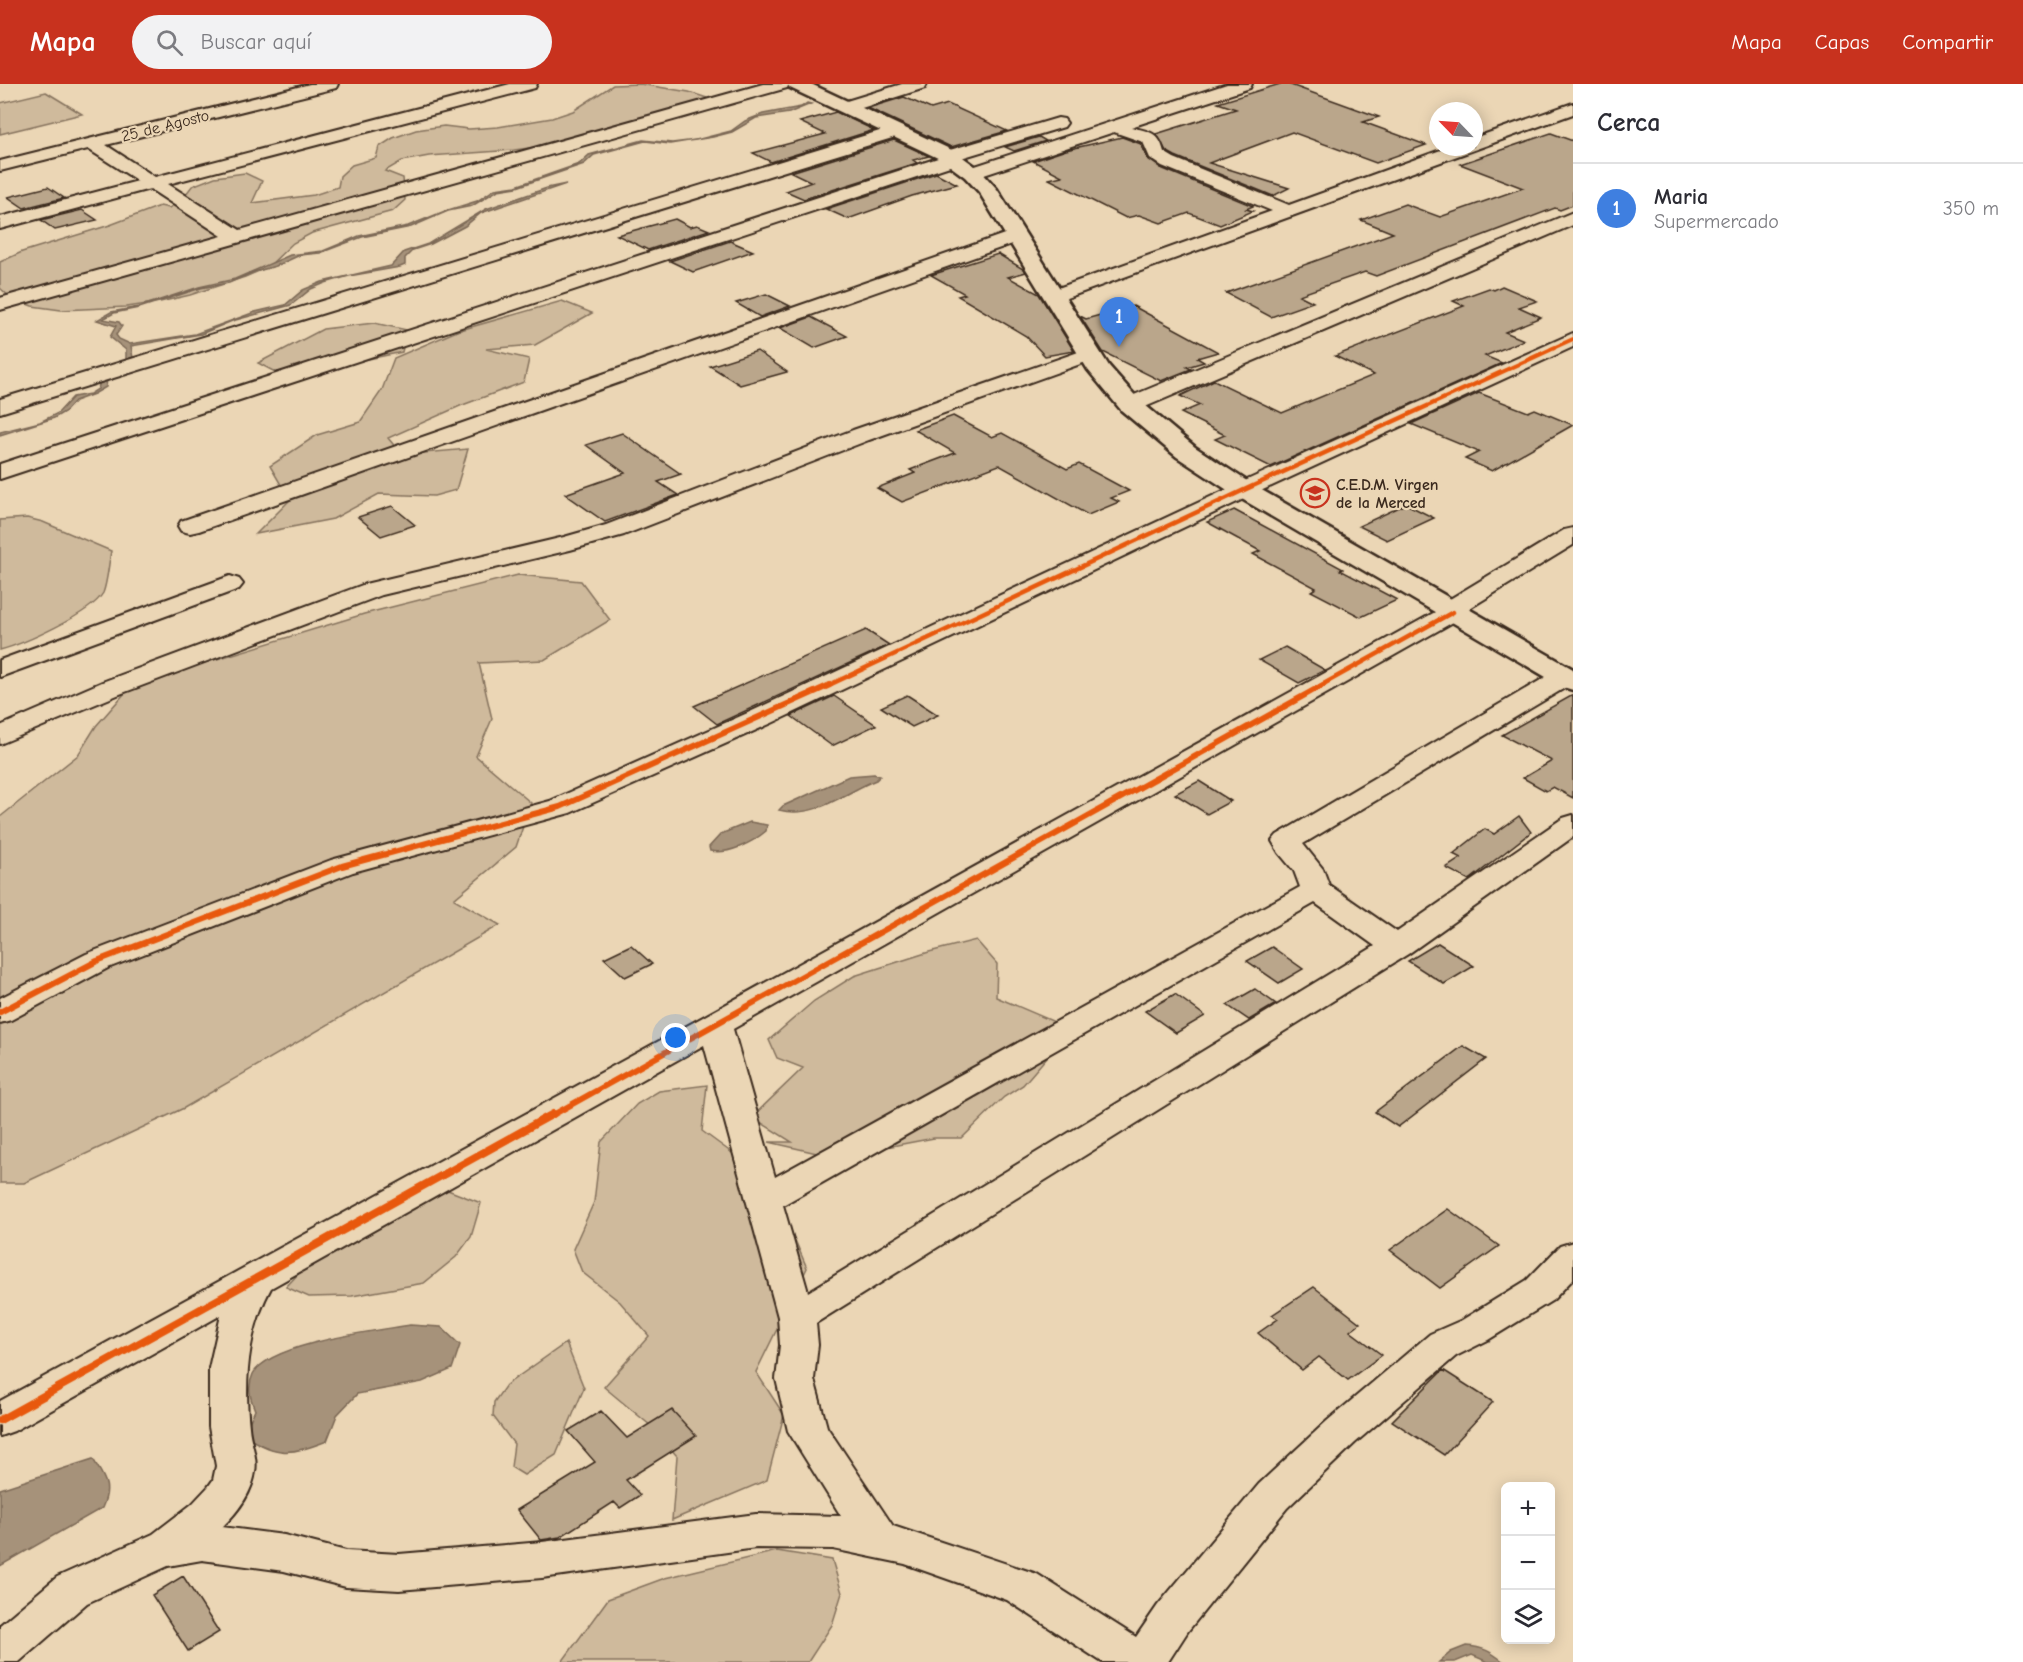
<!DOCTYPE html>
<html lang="es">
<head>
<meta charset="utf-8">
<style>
  body { margin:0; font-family:"Comic Neue",sans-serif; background:#f2f2f3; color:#2b2b33 }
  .controls { position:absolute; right:18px; bottom:18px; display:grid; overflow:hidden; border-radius:9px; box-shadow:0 3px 15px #0003 }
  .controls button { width:54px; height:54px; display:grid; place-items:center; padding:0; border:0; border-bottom:2px solid #e1e1e2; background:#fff; color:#2b2b33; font:30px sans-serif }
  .compass { position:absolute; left:1429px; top:18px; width:54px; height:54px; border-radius:50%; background:#fff; box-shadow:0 3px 15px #0003; rotate:295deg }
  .you { position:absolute; left:676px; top:954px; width:21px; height:21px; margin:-15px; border:4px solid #fff; border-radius:50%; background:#1a73e8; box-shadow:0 0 0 9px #1a73e833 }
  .badge { display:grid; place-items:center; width:39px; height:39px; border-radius:50%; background:#c8321e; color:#fff; font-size:20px; font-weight:700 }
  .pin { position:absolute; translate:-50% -50px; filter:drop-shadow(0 2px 3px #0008) }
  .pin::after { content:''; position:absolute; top:32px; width:21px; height:18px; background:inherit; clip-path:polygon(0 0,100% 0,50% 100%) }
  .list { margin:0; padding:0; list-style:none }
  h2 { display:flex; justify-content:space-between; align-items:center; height:78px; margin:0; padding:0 24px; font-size:26px }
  h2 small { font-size:20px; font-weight:400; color:#7c7c81 }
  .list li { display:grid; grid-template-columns:39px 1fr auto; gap:18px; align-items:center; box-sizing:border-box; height:90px; padding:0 24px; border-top:2px solid #e1e1e2 }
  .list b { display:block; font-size:22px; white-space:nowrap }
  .list p { margin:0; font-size:20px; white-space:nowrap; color:#7c7c81 }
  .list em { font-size:20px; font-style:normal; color:#7c7c81 }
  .icon { flex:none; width:33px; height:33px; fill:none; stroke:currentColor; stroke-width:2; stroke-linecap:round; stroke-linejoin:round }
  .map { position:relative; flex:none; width:1573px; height:1578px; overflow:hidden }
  header { display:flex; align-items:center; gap:36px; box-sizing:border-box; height:84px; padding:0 30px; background:#c8321e; color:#fff }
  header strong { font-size:28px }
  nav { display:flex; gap:33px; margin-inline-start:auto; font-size:21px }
  .search { width:420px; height:54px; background:#f2f2f3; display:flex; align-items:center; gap:15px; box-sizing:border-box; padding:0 21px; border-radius:33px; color:#7c7c81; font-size:22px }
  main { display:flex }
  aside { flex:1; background:#fff }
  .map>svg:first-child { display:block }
</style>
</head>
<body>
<header>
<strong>Mapa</strong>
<div class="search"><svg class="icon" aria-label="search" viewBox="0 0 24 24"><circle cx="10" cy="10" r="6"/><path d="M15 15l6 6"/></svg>Buscar aquí</div>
<nav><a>Mapa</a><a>Capas</a><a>Compartir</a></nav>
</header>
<main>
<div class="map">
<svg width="1573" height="1578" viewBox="0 0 1573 1578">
  <rect width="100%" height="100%" fill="#ebd6b5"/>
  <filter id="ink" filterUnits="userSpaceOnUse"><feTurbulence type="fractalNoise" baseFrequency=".0167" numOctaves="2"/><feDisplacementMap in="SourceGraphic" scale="12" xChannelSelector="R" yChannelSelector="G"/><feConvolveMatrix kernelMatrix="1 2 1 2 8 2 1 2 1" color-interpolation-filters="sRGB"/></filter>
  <g filter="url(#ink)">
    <path fill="#cfba9c" stroke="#85725d" stroke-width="1.5" d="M640,0L689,8L707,14L705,23L597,55L514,66L429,72L402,77L385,87L403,94L405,116L393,127L312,149L293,159L268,183L245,193L190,211L160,218L127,223L61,226L32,222L11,214L0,204V178L22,168L110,141L160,122L169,124L183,114L192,102L215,93L245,89L262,97L252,119L314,111L338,103L340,92L352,81L376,74L379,63L393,54L416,46L444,42L469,45L498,43L552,34L573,27L613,1Z
      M46,8L82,30L0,50V19Z
      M562,217L592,229L535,261L486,265L529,275L524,298L460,322L388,354L402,371L468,365L456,406L434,412L379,410L333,435L256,450L290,416L270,382L317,351L360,338L382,306L394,274L457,247Z
      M374,239L407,246L402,268L325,284L275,288L258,279L323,245Z
      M27,434L43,438L111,467C109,478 107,500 103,509C91,530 23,560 0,566V436Z
      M518,491L581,497L610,536L544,576L479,579L492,635L476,672L531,719L516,763L454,815L500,841L184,1024L24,1099H0V733L78,671L96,642L132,601L364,530Z
      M976,856L997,880L996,913L1071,945L1023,1001L1004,1013L962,1054H934L834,1073L769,1058H792L752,1033L803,984L777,974L769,956L814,917L854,892L929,868Z
      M707,1001L702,1047L769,1096L807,1184L756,1288L784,1331L767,1396L672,1436L677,1372L651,1342L604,1303L649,1252L620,1218L582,1188L573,1165L594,1118L601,1058L637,1020L659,1007Z
      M440,1103L481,1119L471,1153L456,1173L424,1199L352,1212L309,1213L286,1203L312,1175Z
      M566,1259L584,1304L556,1371L524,1391L511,1383L514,1360L493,1332L494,1318L506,1301Z
      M777,1467L832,1476L842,1509L832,1541L808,1578H562L608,1515L665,1494Z"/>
    <path fill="#a6927a" stroke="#7b6855" stroke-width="1.5" d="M807,19L811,20L789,29L756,34L732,48L713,53L670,60L645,57L594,71L584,80L517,103L498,106L472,122L448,127L411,143L362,153L320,169L300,171L276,182L254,188L229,199L201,204L139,224L114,229L103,235L119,238L122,242L116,251L119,255L130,260L195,250L255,228L285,221L303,206L322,198L391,182L404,168L428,160L486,125L547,104L566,100L481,129L465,142L431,160L413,166L405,174V181L400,183L349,192L325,199L311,205L291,221L232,237L201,250L131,262L133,274L108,287L106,303L94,310L75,317L66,327L54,334L0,351V348L40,338L58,329L73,313L90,310L98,305L102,289L106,284L126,277V266L110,253L116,242L97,236L111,228L139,223L199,203L235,195L290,171L323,167L359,152L408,142L445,127L477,117L495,105L516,102L579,80L589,71L643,56L672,59L696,56L731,47L745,37L763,30L801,23Z
      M874,690L880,692L876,696C845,708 815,736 779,726L783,722L849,692Z
      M750,738L767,741L766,747C752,759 728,771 710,767L709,763L721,750Z
      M410,1241L441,1243L460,1261L452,1285L422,1298L357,1310L337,1331L327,1357C290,1371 278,1373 243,1351L255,1326C250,1314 247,1303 253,1290C270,1259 375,1247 410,1241Z
      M93,1375C105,1395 112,1402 102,1424L0,1482V1405Z
      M1466,1562C1484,1563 1491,1568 1504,1578H1488L1472,1571L1455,1578H1439L1451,1568Z"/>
    <path fill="#baa68b" stroke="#3b2a1e" stroke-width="1.5" d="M1280,0H1288L1379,33L1363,38L1426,61L1376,79L1292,48L1209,79L1289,104L1273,112L1175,72L1166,67L1156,50L1236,25L1218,19Z
      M904,13L931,25L948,20L1007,47L951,63L868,24Z
      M836,28L874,46L771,78L753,69L825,50L800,38Z
      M1551,49L1573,57V121L1560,126L1555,124L1376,192L1365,188L1299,211L1313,218L1271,233L1226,209L1393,149L1361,136L1405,120L1440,133L1523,104L1460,80Z
      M1039,53L1046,57L1014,67L1005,63Z
      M1122,53L1141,60L1148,75L1161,84L1253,122L1246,125L1253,127L1220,141L1189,129L1161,139L1139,131L1126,134L1049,95L1062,92L1033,77L1066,66Z
      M894,56L929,72L913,76L917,79L804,115L786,107L812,98L791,88Z
      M936,89L957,100L912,112L848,135L826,125Z
      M48,103L64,114L24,124L8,113Z
      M82,126L97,136L55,146L41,136Z
      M675,135L690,143L697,141L709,146L648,166L617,151Z
      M730,157L753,167L693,188L670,177Z
      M998,170L1023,185L1026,188L1008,193L1039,210L1074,267L1045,272L1026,252L958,212L965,210L931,191Z
      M1502,202L1537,217L1519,223L1541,233L1505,248L1524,256L1485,272L1502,279L1271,383L1215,355L1225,351L1181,329L1200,321L1180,312L1214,296L1282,329L1374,291L1335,272L1464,222L1453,217L1489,204L1494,206Z
      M766,210L790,222L760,233L736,219Z
      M1133,222L1218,268L1197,274L1204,278L1187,283L1191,285L1161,297L1103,268L1080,232L1086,235Z
      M811,233L847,252L814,264L780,244Z
      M757,267L787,288L740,301L710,282Z
      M1479,309L1528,328L1535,325L1573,341L1492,387L1465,375L1479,368L1411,340Z
      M953,332L992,353L1002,349L1067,385L1079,380L1129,407L1111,414L1119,418L1088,431L999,381L902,418L877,404L915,389L910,386L955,369L915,346Z
      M622,349L681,390L658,398L678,411L605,438L565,410L625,389L586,361Z
      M1406,420L1434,434L1387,456L1359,442Z
      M392,422L415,441L381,452L358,433Z
      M1234,426L1343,485L1340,486L1397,516L1361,533L1311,507L1316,504L1253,470L1260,467L1207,438Z
      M866,546L889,561L717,640L694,622Z
      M1285,563L1325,586L1299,599L1259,576Z
      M907,611L938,631L912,643L881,623Z
      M1573,611V714L1553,703L1546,707L1523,694L1552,677L1502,651Z
      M834,612L876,641L832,662L791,632Z
      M1199,697L1231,717L1207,730L1175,710Z
      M1519,732L1531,748L1472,794L1469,796L1446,784L1461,774L1453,770L1485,745L1494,750Z
      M1438,859L1474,882L1444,900L1408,877Z
      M631,861L652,880L625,893L604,874Z
      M1272,863L1303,885L1279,899L1247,877Z
      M1255,905L1276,920L1249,936L1227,921Z
      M1175,910L1205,932L1176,949L1145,927Z
      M1463,962L1486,975L1398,1043L1375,1028Z
      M1448,1125L1499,1162L1440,1204L1390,1166Z
      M1314,1203L1360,1239L1350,1247L1382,1271L1348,1296L1319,1273L1302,1286L1258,1249L1278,1235L1272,1231Z
      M1443,1286L1493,1318L1444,1371L1392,1337Z
      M672,1326L696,1352L626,1396L640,1411L620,1424L614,1418L560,1453L541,1456L517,1426L595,1378L568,1347L601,1327L627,1354Z
      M183,1492L219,1548L188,1567L152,1511Z"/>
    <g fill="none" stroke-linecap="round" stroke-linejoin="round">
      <g stroke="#3b2a1e" stroke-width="4">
        <path id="minor" d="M310,0H338L336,4L106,61L155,93L510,0H537L535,4L168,100L240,146L763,0H789L787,4L0,226V214L222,152L150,105L0,145V133L138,97L88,65L0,87V77Z
          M902,0H927L925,4L852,27H840L838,23L840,19Z
          M1227,0H1252L1250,4L1131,43C1149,48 1159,47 1164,68L1174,74L1289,121L1449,63H1474V54L1573,19V30L1061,216H1047L1044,212L1047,208L1272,127L1162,82L1150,74L1143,58L1114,48L978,93H966L963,89L966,85Z
          M1058,34L1064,35L1067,39L1064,43L961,74L959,79L0,395V380L941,73L943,68Z
          M896,42L902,43L905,47L902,51L0,329V315Z
          M1573,128V141L1138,326L1130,328L1122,326L1119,321L1122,316Z
          M1016,146L1023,148L1026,152L1023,156L199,447L190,449L181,447L178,442L181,437Z
          M1573,249V263L1252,411L772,639L570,729L353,788L108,884L11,936L0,939V914L86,870L331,776L550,717L752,627L1236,401Z
          M1090,264L1097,266L1101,270L1097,274L869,356L624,451L570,466L382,511L120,610L0,660V642L102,598L365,500L564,453L606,441L853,346Z
          M1573,444V461L1465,527L1462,533L733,945L775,1093L1300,803L1294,787L1279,769L1272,757L1277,751L1556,587L1565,585L1573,587V599L1303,760L1323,785L1329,801L1397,848L1563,734L1573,731V753L1408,870L816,1239L818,1261L814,1295L827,1343L893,1442L1037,1490L1136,1553L1158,1521L1259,1400L1327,1337L1430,1250L1462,1236L1527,1196L1560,1162L1573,1158V1195L1553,1216L1488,1256L1456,1272L1355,1359L1287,1424L1188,1547L1168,1578H1102L1007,1516L905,1480L833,1465L756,1464L542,1494L399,1506L346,1503L284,1487L202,1476L168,1482L87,1519L19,1578H0V1541L57,1493L153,1450L192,1420L208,1403L213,1396L216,1382L209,1343V1284L221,1231L14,1347L0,1352V1317L703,933L1437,527L1440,521L1564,446ZM1315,819L1375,862L808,1208L783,1121ZM704,961L778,1233L780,1261L776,1295L788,1347L841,1432L756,1430L542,1458L399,1470L346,1467L284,1451L222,1443C237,1429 252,1409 255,1388C258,1373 250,1358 249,1343C244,1296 248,1246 271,1204Z
          M230,492L239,495L243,500L239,505L0,593V576Z"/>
      </g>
      <g stroke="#3b2a1e" stroke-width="5">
        <path id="major" d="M787,0H811L956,68L979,85L997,105L1109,282L1139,316L1195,363L1253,401L1573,585V606L1563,603L1235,411L1177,373L1121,326L1088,286L979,108L965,93L942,76L790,4Z"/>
      </g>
      <use href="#minor" fill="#ebd6b5" fill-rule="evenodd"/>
      <use href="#major" fill="#ebd6b5" fill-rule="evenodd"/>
      <g stroke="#ebd6b5" stroke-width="6">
        <path id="cycleway-far3" d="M1551,265L1573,255"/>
      </g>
      <g stroke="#ebd6b5" stroke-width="8">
        <path id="cycleway-far2" d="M827,602L1244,406L1554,264
          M1320,602L1453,528"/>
      </g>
      <g stroke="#ebd6b5" stroke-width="10">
        <path id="cycleway-far1" d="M0,928L97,877L342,782L560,723L830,601
          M551,1032L1323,601"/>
      </g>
      <g stroke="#ebd6b5" stroke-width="11">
        <path id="cycleway" d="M0,1336L553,1030"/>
      </g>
      <use href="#cycleway-far3" stroke="#e8590c" stroke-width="4"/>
      <use href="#cycleway-far2" stroke="#e8590c" stroke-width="4.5"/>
      <use href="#cycleway-far1" stroke="#e8590c" stroke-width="6"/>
      <use href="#cycleway" stroke="#e8590c" stroke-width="8"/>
    </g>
  </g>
  <defs>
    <g id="school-ring" transform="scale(1.5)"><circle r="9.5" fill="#ebd6b5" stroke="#c8321e" stroke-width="1.5"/><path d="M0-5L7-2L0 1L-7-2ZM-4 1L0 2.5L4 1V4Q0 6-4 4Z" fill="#c8321e"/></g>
  </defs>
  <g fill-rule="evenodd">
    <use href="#school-ring" x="1315" y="409"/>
  </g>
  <g text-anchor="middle" stroke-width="4.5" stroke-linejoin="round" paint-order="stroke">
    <g font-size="16" fill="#3b2a1e" stroke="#ebd6b5">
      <text transform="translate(165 41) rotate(-14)" y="6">25 de Agosto</text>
    </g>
    <g font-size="16" font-weight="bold" fill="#3b2a1e" stroke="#ebd6b5" text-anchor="start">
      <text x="1336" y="406">C.E.D.M. Virgen<tspan x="1336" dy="18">de la Merced</tspan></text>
    </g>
  </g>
</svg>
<div class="controls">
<button>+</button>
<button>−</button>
<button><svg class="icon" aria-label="layers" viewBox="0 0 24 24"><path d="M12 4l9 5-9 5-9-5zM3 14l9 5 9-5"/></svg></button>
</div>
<svg class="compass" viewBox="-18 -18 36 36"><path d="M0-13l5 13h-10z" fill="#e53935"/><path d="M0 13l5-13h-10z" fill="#7c7c81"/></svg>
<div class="you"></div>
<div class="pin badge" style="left:1119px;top:263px;background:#3f7fe0">1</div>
</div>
<aside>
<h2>Cerca<small></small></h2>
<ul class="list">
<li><span class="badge" style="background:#3f7fe0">1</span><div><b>Maria</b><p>Supermercado</p></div><em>350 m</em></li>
</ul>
</aside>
</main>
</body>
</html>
